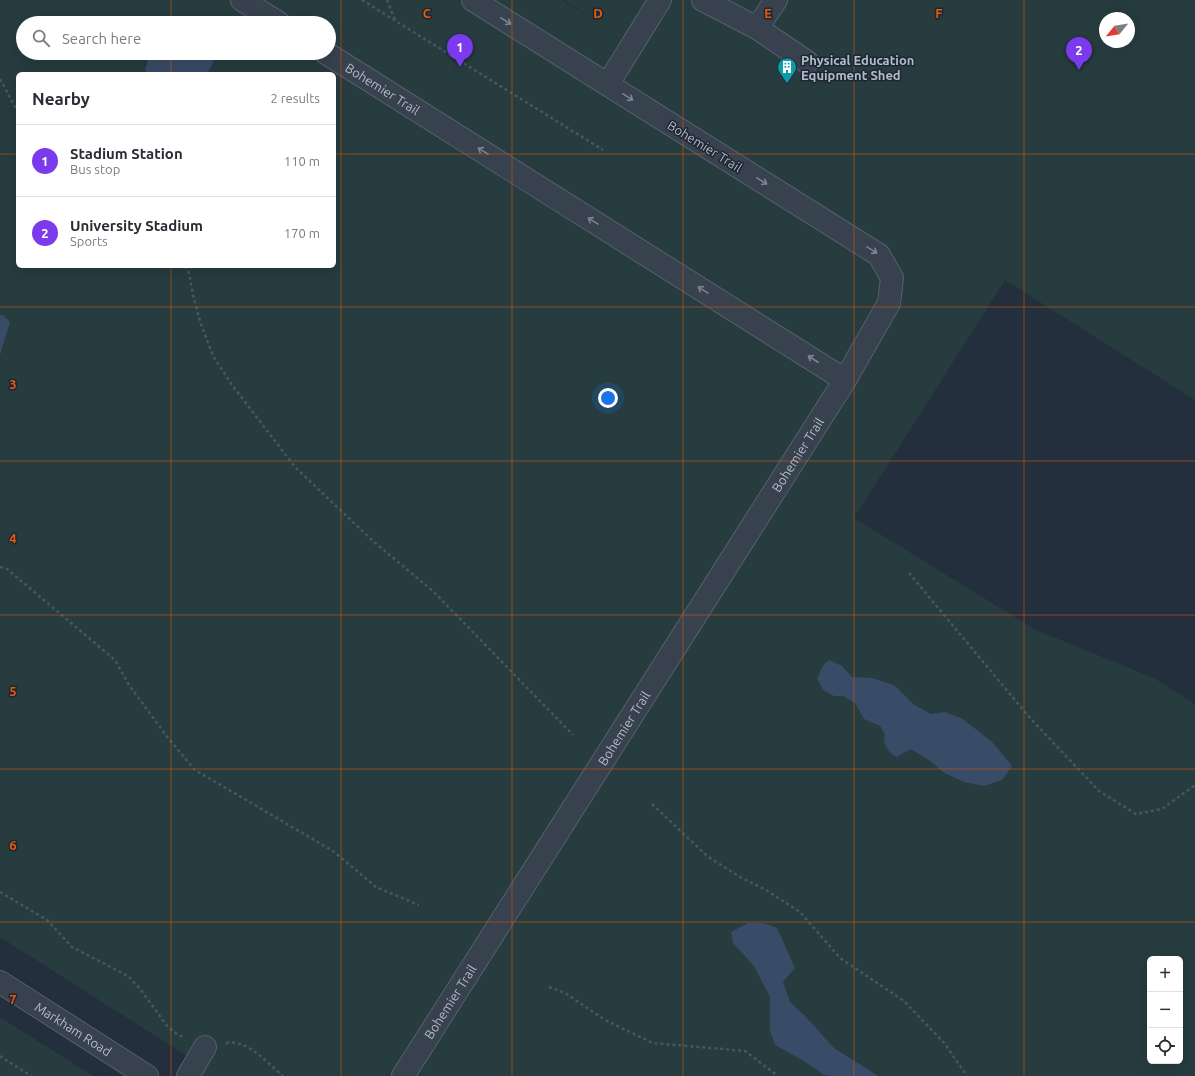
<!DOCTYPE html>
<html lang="en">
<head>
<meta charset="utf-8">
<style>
  body { margin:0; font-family:Ubuntu,sans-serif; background:#f7f7f7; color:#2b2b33 }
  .controls { position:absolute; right:12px; bottom:12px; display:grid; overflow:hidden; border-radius:6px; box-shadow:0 4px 16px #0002 }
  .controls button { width:36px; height:36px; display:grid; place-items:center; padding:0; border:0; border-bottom:1px solid #e1e1e2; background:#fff; color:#2b2b33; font:20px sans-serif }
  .compass { position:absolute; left:1099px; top:12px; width:36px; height:36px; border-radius:50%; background:#fff; box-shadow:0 4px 16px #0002; rotate:240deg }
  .you { position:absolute; left:608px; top:398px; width:14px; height:14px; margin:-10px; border:3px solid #fff; border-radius:50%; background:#1a73e8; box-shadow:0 0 0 6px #1a73e833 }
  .badge { display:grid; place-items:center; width:26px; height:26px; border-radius:50%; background:#7c3aed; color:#fff; font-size:13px; font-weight:700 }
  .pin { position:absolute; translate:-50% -33px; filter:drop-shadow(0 1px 2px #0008) }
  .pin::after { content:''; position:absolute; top:21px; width:14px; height:12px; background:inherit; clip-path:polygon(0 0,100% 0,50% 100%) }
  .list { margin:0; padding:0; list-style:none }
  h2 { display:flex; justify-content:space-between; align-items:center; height:52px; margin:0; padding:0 16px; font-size:17px }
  h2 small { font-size:13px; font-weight:400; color:#7c7c81 }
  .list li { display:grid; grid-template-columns:26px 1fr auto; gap:12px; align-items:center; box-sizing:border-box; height:72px; padding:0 16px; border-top:1px solid #e1e1e2 }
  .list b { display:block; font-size:15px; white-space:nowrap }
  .list p { margin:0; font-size:13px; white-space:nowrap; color:#7c7c81 }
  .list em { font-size:13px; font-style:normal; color:#7c7c81 }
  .icon { flex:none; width:22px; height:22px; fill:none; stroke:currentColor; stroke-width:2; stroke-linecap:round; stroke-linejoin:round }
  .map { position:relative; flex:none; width:1195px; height:1076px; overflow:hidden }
  .search { position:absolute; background:#fff; box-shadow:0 4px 16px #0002; left:16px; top:16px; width:320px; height:44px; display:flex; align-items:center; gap:10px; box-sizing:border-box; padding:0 14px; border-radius:22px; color:#7c7c81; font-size:15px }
  .panel { position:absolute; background:#fff; box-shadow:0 4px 16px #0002; left:16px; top:72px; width:320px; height:196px; border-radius:6px }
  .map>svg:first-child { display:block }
</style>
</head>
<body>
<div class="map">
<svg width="1195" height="1076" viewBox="0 0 1195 1076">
  <rect width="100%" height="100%" fill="#242f3e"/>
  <path fill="#263c3f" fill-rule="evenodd" d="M0,0H562L602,25L564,0H1195V400L1005,280L854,518L1036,630L1154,678L1195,704V1076H195L198,1063L0,937ZM1105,18H1129V42H1105ZM23,23H329V53H23ZM18,74H334V266H18ZM1150,959H1180V1061H1150Z
    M0,1017L93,1076H0Z"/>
  <path fill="#394c67" d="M159,53L184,56L189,53H203L214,61L207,74H148L145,70L149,57Z
    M0,315H3L10,322L0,355Z
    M829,660L842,666L852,677L872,678L894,685L913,704L931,714L945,712L963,719L992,742L1012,766L1002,780L984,786L964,782L943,772L932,762L911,749L896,757C887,751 882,744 885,734L880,726L864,719L855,703L843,696H834L823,690L817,678L823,666Z
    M748,923H763L777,928L795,968L783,982L790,1002L806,1017L834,1048L878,1076H830L824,1075L804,1061L775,1045L770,1031V997L754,966L733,943L731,932Z"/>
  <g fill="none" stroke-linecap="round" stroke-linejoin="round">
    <g stroke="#565f6c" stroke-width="24">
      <g id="minor">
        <path d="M242,0L279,23"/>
        <path d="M703,0L757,28L807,62"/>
        <path d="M757,28L776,0"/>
        <path id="s1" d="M326,53L845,380"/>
        <path d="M608,84L660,0"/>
        <path id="s2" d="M0,982L147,1076"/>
        <path d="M188,1076L205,1047"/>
        <path id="s3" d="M403,1076L845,380L889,303L892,278L879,255L473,0"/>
      </g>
    </g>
    <path stroke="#44595c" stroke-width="2.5" stroke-dasharray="3 3" stroke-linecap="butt" d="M362,0L603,150
      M387,0L395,20
      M0,79L18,112
      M185,266L189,273L193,295L200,321L213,356L232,385L295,467L374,542L434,592L573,735
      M0,567L7,569L115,660L129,685L168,738L195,770L333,851L376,887L419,905
      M909,573L1030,718L1099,791L1136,814L1162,809L1195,785
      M652,804L707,856L740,877L766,890L800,912L840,958L904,1001L945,1044L967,1076
      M0,892L47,920L72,947L128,976L141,990L167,1026L178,1035L185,1038
      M549,987L565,993L605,1020L653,1043L745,1051L778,1076
      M226,1043C248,1039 267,1063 283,1076
      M0,1056L31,1076"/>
    <use href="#minor" stroke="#38414e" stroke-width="22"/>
  </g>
  <defs><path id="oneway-shaft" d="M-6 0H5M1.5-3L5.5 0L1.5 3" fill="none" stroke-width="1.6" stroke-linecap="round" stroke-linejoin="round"/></defs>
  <g stroke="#7c8592">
    <use href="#oneway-shaft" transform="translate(506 21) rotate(32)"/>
    <use href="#oneway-shaft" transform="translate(628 97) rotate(32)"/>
    <use href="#oneway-shaft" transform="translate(483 151) rotate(-148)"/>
    <use href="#oneway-shaft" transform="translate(762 181) rotate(32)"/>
    <use href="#oneway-shaft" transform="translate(593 221) rotate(-148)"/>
    <use href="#oneway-shaft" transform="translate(872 250) rotate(32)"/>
    <use href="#oneway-shaft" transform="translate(703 290) rotate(-148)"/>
    <use href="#oneway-shaft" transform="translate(813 359) rotate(-147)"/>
  </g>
  <path fill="none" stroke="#e8590c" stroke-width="1" stroke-opacity="0.55" d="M171,0V23M341,0V1076M512,0V1076M683,0V1076M854,0V1076M1024,0V1076M171,53V74M0,154H18M334,154H1195M171,266V1076M0,307H1195M0,461H1195M0,615H1195M0,769H1195M0,922H1195"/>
  <defs>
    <g id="building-pin" transform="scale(1)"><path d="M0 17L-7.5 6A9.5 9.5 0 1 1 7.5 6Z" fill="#0f9aa8" stroke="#1d2633"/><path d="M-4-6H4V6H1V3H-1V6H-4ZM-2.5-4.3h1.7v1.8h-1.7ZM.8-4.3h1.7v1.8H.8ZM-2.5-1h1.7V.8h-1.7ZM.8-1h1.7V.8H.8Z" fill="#fff"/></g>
  </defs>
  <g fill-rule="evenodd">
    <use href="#building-pin" x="787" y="67"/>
  </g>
  <g text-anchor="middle" stroke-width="3" stroke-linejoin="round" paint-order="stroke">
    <g font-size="13" font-weight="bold" fill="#b4bcc9" stroke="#1d2633" text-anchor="start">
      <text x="801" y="65">Physical Education<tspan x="801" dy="15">Equipment Shed</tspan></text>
    </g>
    <g font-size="13" fill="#b4bcc9" stroke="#1d2633">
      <text dy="5" stroke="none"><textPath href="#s1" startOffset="67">Bohemier Trail</textPath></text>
      <text transform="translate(705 146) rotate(32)" y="5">Bohemier Trail</text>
      <text dy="5" stroke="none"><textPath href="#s3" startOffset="736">Bohemier Trail</textPath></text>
      <text dy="5" stroke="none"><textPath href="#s3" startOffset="412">Bohemier Trail</textPath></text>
      <text dy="5" stroke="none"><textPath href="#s3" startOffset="88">Bohemier Trail</textPath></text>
      <text dy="5" stroke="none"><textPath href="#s2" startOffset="87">Markham Road</textPath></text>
    </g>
  </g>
  <g font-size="13" text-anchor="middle" font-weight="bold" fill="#e8590c" stroke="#1d2633" stroke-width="3" stroke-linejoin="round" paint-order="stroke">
    <text x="427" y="18">C</text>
    <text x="598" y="18">D</text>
    <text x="768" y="18">E</text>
    <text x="939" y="18">F</text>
    <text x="13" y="389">3</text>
    <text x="13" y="543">4</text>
    <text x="13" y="696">5</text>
    <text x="13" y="850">6</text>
    <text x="13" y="1004">7</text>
  </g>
</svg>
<div class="controls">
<button>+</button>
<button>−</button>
<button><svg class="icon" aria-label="locate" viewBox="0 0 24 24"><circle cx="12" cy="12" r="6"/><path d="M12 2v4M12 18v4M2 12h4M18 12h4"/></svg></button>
</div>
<svg class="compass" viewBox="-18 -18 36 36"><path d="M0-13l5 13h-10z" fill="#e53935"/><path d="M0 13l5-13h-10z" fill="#7c7c81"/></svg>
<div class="you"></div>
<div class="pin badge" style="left:460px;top:67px">1</div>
<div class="pin badge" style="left:1079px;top:70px">2</div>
<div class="search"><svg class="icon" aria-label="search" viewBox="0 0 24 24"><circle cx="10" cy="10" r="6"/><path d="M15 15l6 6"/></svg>Search here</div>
<section class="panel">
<h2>Nearby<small>2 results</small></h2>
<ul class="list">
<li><span class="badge">1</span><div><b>Stadium Station</b><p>Bus stop</p></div><em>110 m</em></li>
<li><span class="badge">2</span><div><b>University Stadium</b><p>Sports</p></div><em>170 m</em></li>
</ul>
</section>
</div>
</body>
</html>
